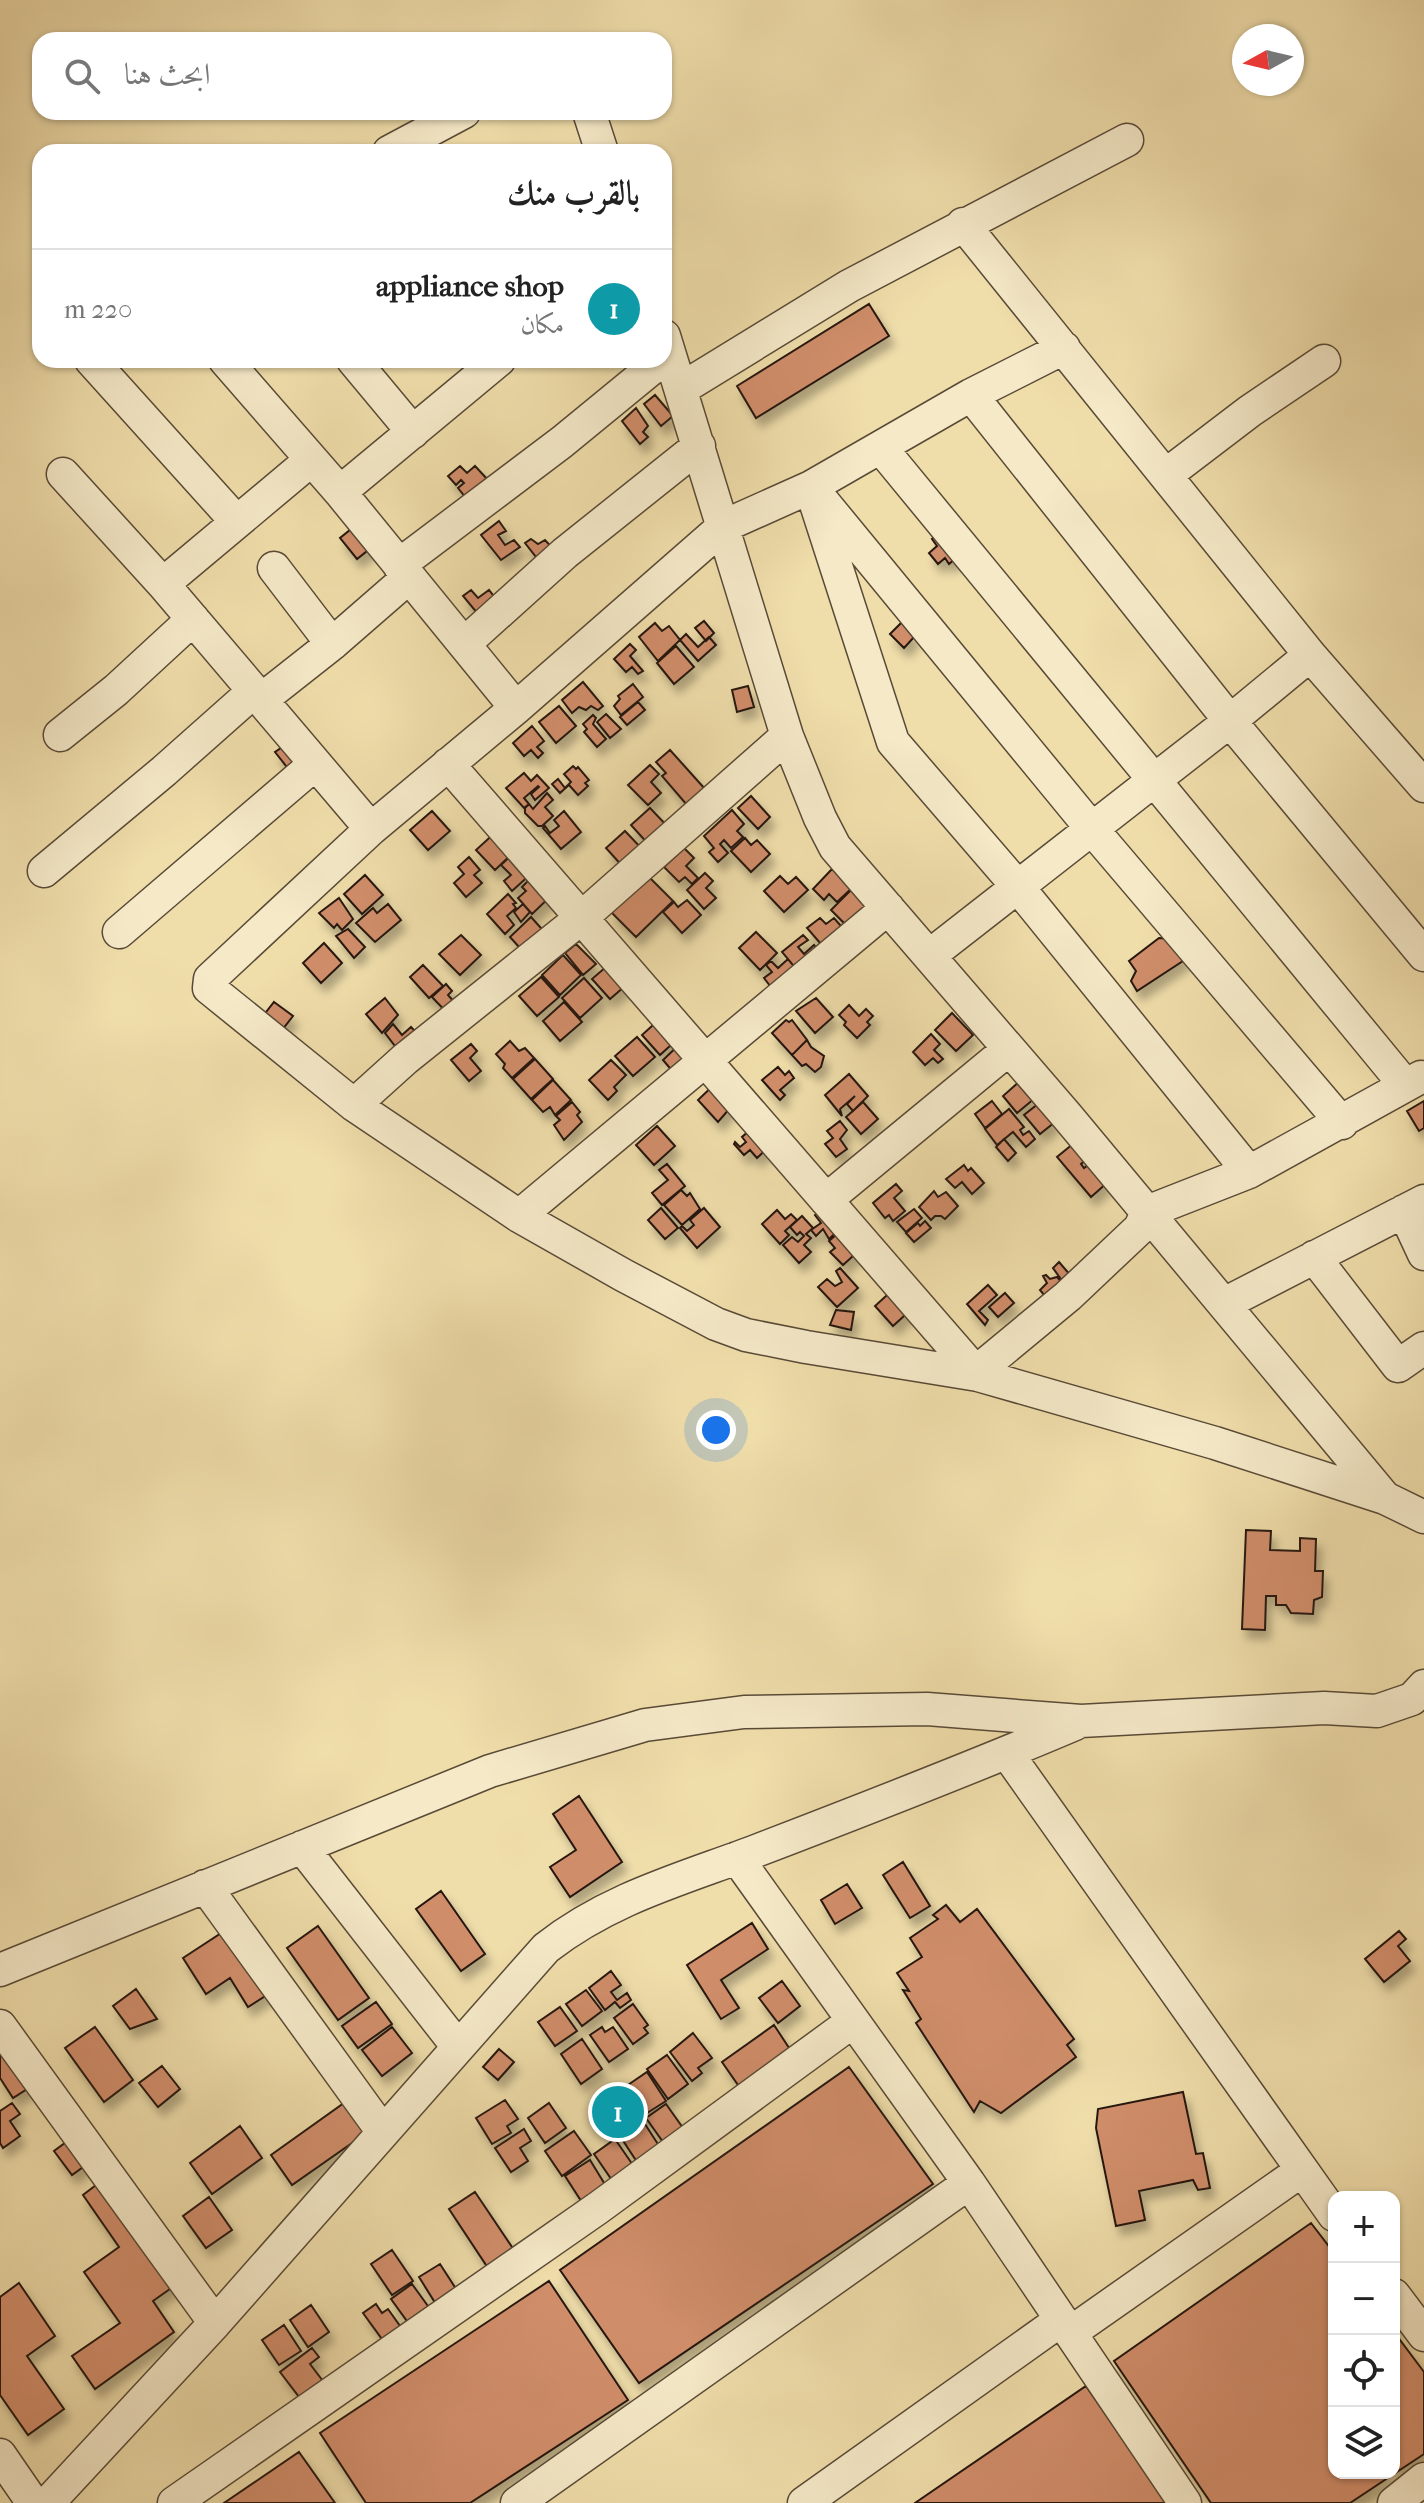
<!DOCTYPE html>
<html lang="ar">
<head>
<meta charset="utf-8">
<style>
  body { margin:0; font-family:"IM FELL French Canon",Amiri,serif; background:#f2f2f2; color:#222; direction:rtl }
  .controls { position:absolute; right:24px; bottom:24px; display:grid; overflow:hidden; border-radius:16px; box-shadow:0 2px 6px #0004 }
  .controls button { width:72px; height:72px; display:grid; place-items:center; padding:0; border:0; border-bottom:2px solid #e0e0e0; background:#fff; color:#222; font:40px sans-serif }
  .compass { position:absolute; left:1232px; top:24px; width:72px; height:72px; border-radius:50%; background:#fff; box-shadow:0 2px 6px #0004; rotate:262deg }
  .you { position:absolute; left:716px; top:1430px; width:28px; height:28px; margin:-20px; border:6px solid #fff; border-radius:50%; background:#1a73e8; box-shadow:0 0 0 12px #1a73e833 }
  .badge { display:grid; place-items:center; width:52px; height:52px; border-radius:50%; background:#8f2418; color:#fff; font-size:26px; font-weight:700 }
  .pin { position:absolute; translate:-50% -50%; border:4px solid #fff; box-shadow:0 2px 8px #0006 }
  .list { margin:0; padding:0; list-style:none }
  h2 { display:flex; justify-content:space-between; align-items:center; height:104px; margin:0; padding:0 32px; font-size:34px }
  h2 small { font-size:26px; font-weight:400; color:#767676 }
  .list li { display:grid; grid-template-columns:52px 1fr auto; gap:24px; align-items:center; box-sizing:border-box; height:120px; padding:0 32px; border-top:2px solid #e0e0e0 }
  .list b { display:block; font-size:30px; white-space:nowrap }
  .list p { margin:0; font-size:26px; white-space:nowrap; color:#767676 }
  .list em { font-size:26px; font-style:normal; color:#767676 }
  .icon { flex:none; width:44px; height:44px; fill:none; stroke:currentColor; stroke-width:2; stroke-linecap:round; stroke-linejoin:round }
  .map { position:relative; flex:none; width:1424px; height:2503px; overflow:hidden; direction:ltr }
  .search { position:absolute; background:#fff; box-shadow:0 2px 6px #0004; left:32px; top:32px; width:640px; height:88px; display:flex; align-items:center; gap:20px; box-sizing:border-box; padding:0 28px; border-radius:24px; color:#767676; font-size:30px }
  .panel { position:absolute; background:#fff; box-shadow:0 2px 6px #0004; left:32px; top:144px; width:640px; height:224px; border-radius:24px; direction:rtl }
  .map>svg:first-child { display:block }
</style>
</head>
<body>
<div class="map">
<svg width="1424" height="2503" viewBox="0 0 1424 2503">
  <defs>
    <filter id="shadow"><feDropShadow dx="5" dy="9" stdDeviation="4" flood-color="#0004"/></filter>
  </defs>
  <rect width="100%" height="100%" fill="#efddaa"/>
  <filter id="stains"><feTurbulence type="fractalNoise" baseFrequency=".0025" numOctaves="4"/><feColorMatrix values="0 0 0 0 .2 0 0 0 0 .09 0 0 0 0 .02 0 0 0 .5 -.17"/></filter>
  <radialGradient id="worn" r=".72"><stop offset=".6" stop-color="#630" stop-opacity="0"/><stop offset="1" stop-color="#630" stop-opacity=".3"/></radialGradient>
  <path fill="#d08d6b" stroke="#271911" stroke-width="2" filter="url(#shadow)" d="M869,304L889,336L756,418L737,386Z
    M655,395L673,416L661,426L644,404Z
    M636,408L648,426L643,432L648,437L640,444L622,421Z
    M460,466L467,473L475,466L488,480L466,498L458,488L464,483L461,480L456,485L448,476Z
    M499,521L506,531L498,535L505,545L514,540L520,547L501,560L481,535Z
    M360,522L377,543L357,559L340,538Z
    M360,522L372,547L357,559L340,538Z
    M943,530L962,553L949,564L945,558L938,564L929,553L937,546L932,539Z
    M531,539L538,544L545,540L559,555L544,567L525,543Z
    M471,590L478,598L489,590L499,603L483,620L463,596Z
    M704,621L714,633L706,641L695,628Z
    M902,622L915,636L904,648L890,634Z
    M655,623L662,631L669,626L680,640L658,661L639,637Z
    M686,634L698,647L709,637L716,645L698,661L680,640Z
    M630,644L636,650L630,656L643,671L638,674L632,667L626,672L614,659Z
    M676,646L694,667L674,684L657,663Z
    M583,682L603,706L598,710L591,706L586,710L579,707L572,713L562,700Z
    M633,684L643,697L621,715L614,706L620,699L618,696Z
    M748,686L754,707L737,712L732,690Z
    M638,702L645,710L627,725L620,717Z
    M559,706L576,726L556,743L539,722Z
    M606,714L621,729L610,738L597,722Z
    M593,715L596,718L593,724L606,739L597,747L584,732L587,729L583,724Z
    M532,726L544,741L537,747L543,753L538,758L531,750L524,756L513,743Z
    M290,742L314,761L294,776L275,752Z
    M670,750L705,789L687,805L662,776L666,773L656,762Z
    M650,765L659,774L651,782L661,793L648,805L628,785Z
    M573,766L576,769L578,767L589,780L585,783L588,786L578,795L569,785L560,793L552,784L558,779L565,788L571,782L564,774Z
    M524,773L531,781L537,775L549,788L535,800L531,794L539,787L538,786L524,798L529,804L524,808L506,788Z
    M547,793L553,800L545,807L553,816L542,826H538L525,813V808L529,804L533,809Z
    M751,796L770,817L758,829L738,808Z
    M650,808L669,828L650,846L631,825Z
    M732,810L744,824L737,831L743,837L731,848L724,840L720,844L728,853L718,862L709,852L714,848L704,836Z
    M432,811L450,831L428,850L410,830Z
    M564,811L581,832L561,849L543,828L545,826L550,833L559,826L554,820Z
    M498,830L516,850L495,870L476,850Z
    M625,831L644,851L625,869L606,848Z
    M745,838L751,845L757,840L770,854L751,872L731,851Z
    M684,848L694,858L686,866L698,878L692,884L685,877L679,882L664,867Z
    M516,851L534,871L512,891L504,881L511,875L501,865Z
    M469,857L480,870L474,875L482,883L466,897L454,883L464,874L458,867Z
    M832,869L852,888L837,902L829,894L824,900L813,889Z
    M705,873L713,881L706,888L716,898L704,909L687,890Z
    M535,874L553,894L532,914L518,898L526,891L522,887Z
    M365,875L383,895L362,914L344,894Z
    M648,876L673,901L636,937L611,912Z
    M780,876L788,884L796,877L808,890L784,912L764,891Z
    M851,890L869,909L849,928L831,910Z
    M508,894L516,903L513,904L516,908L507,916L514,925L505,934L487,914Z
    M339,898L353,919L342,930L337,924L334,928L319,913Z
    M687,900L701,915L682,933L663,912L674,902L678,907Z
    M388,904L401,920L375,942L356,923L373,908L377,913Z
    M523,904L530,912L521,922L514,912Z
    M531,917L549,937L528,957L510,937Z
    M820,918L826,924L834,918L847,933L827,951L807,928Z
    M348,929L365,947L354,958L336,936Z
    M756,932L777,953L760,970L739,948Z
    M461,935L481,955L460,975L439,954Z
    M803,935L808,940L798,947L804,954L814,945L824,957L802,976L782,952Z
    M1159,938L1173,939L1186,959L1137,991L1131,981L1136,971L1129,961Z
    M324,943L342,963L321,983L303,963Z
    M576,944L596,964L583,975L565,953Z
    M563,955L581,975L560,995L542,975Z
    M788,959L800,974L777,995L764,978L772,972L766,965L771,961L778,968Z
    M614,960L632,980L610,999L592,979Z
    M423,965L443,986L429,998L410,977Z
    M541,977L559,997L537,1016L519,996Z
    M584,978L602,998L580,1018L562,998Z
    M446,984L452,991L448,995L455,1003L451,1017L432,997Z
    M385,998L398,1015L382,1033L366,1014Z
    M816,998L833,1017L815,1033L796,1011Z
    M274,1002L293,1016L282,1030L263,1016Z
    M564,1002L582,1022L560,1041L543,1021Z
    M849,1005L859,1016L866,1009L873,1016L867,1022L870,1025L857,1038L844,1025L846,1022L839,1015Z
    M952,1013L973,1035L956,1051L935,1030Z
    M664,1015L682,1035L660,1055L642,1035Z
    M786,1020L789,1022L792,1020L807,1040L792,1055L772,1033Z
    M393,1024L402,1035L411,1027L424,1041L405,1059L385,1033Z
    M931,1034L940,1044L934,1050L943,1059L938,1063L933,1058L925,1065L913,1052Z
    M637,1037L655,1057L633,1076L615,1056Z
    M684,1040L702,1060L680,1080L663,1060Z
    M807,1040L811,1047L824,1056L821,1067L815,1072L806,1064L802,1066L792,1055Z
    M510,1041L519,1051L525,1048L534,1058L512,1078L503,1068L505,1064L496,1054Z
    M471,1044L477,1051L470,1058L481,1071L469,1081L451,1060Z
    M535,1059L553,1079L531,1099L513,1079Z
    M611,1060L626,1075L614,1087L617,1091L608,1100L589,1080Z
    M778,1067L785,1075L789,1071L794,1078L780,1090L785,1095L780,1100L762,1080Z
    M849,1074L868,1096L853,1111L847,1104L855,1096L840,1109L842,1116L825,1095Z
    M553,1080L571,1100L555,1115L550,1107L543,1112L532,1100Z
    M719,1080L737,1100L718,1122L698,1100Z
    M1020,1081L1035,1098L1017,1113L1003,1096Z
    M1043,1100L1055,1122L1040,1134L1024,1115Z
    M992,1101L1002,1114L985,1128L975,1114Z
    M1424,1101V1128L1419,1131L1407,1111Z
    M572,1102L580,1112L577,1115L582,1122L564,1140L554,1125L560,1120L556,1116Z
    M863,1102L878,1119L861,1134L846,1117Z
    M1009,1109L1024,1127L1020,1130L1023,1135L1029,1131L1035,1139L1026,1147L1013,1132L997,1145L985,1129Z
    M840,1121L847,1130L840,1139L847,1149L836,1157L825,1144L833,1138L827,1131Z
    M756,1125L773,1143L757,1158L750,1150L744,1155L734,1144L735,1142L740,1147L746,1142L742,1137Z
    M657,1126L675,1146L654,1165L636,1145Z
    M1004,1139L1016,1153L1008,1161L996,1147Z
    M1074,1143L1088,1158L1081,1164L1084,1168L1091,1163L1108,1182L1091,1197L1057,1157Z
    M667,1164L685,1186L662,1205L652,1193L668,1180L659,1170Z
    M964,1165L968,1171L971,1168L984,1183L972,1194L962,1182L955,1188L946,1179Z
    M896,1184L902,1191L894,1198L905,1211L893,1221L889,1215L885,1218L873,1203Z
    M681,1190L687,1196L690,1193L700,1209L682,1225L664,1205Z
    M934,1191L938,1197L946,1192L958,1206L945,1219L941,1216H935L931,1220L919,1207Z
    M827,1204L845,1224L829,1239L823,1229L816,1236L811,1230L821,1223L815,1215Z
    M661,1208L678,1228L665,1239L648,1220Z
    M704,1208L720,1227L697,1248L680,1228L682,1226L687,1231L694,1225L690,1220Z
    M914,1209L922,1218L906,1232L897,1222Z
    M777,1210L785,1219L791,1214L797,1220L785,1231L789,1235L780,1244L762,1224Z
    M802,1216L813,1228L806,1234L811,1238L804,1245L811,1252L799,1263L783,1245L792,1237L798,1242L804,1236L800,1232L797,1235L790,1227Z
    M925,1221L931,1228L914,1242L906,1233L918,1223L920,1226Z
    M846,1226L864,1246L843,1265L830,1252L835,1248L829,1241Z
    M1059,1262L1077,1283L1068,1289L1053,1268Z
    M840,1268L858,1288L837,1307L818,1287L827,1279L835,1286L842,1282L836,1271Z
    M1046,1275L1050,1279L1057,1277L1061,1282L1049,1301L1040,1290L1047,1283L1043,1276Z
    M988,1285L997,1295L979,1311L988,1320L985,1325L967,1304Z
    M897,1286L915,1306L893,1326L875,1306Z
    M1005,1293L1014,1303L998,1317L989,1307Z
    M836,1310L854,1312L851,1330L830,1325Z
    M1246,1530L1271,1531L1270,1550L1300,1551V1538L1316,1539L1315,1571H1323L1322,1597L1314,1600L1313,1614L1291,1613L1286,1605H1276V1596H1266L1265,1630L1242,1629Z
    M579,1796L622,1862L570,1897L550,1867L576,1850L553,1814Z
    M903,1862L930,1906L910,1918L883,1875Z
    M847,1884L862,1908L835,1924L821,1900Z
    M441,1891L485,1954L461,1971L416,1909Z
    M946,1905L960,1922L977,1909L1074,2039L1067,2045L1076,2057L1001,2113L980,2101L974,2112L916,2023L921,2019L903,1990L909,1991L897,1973L922,1957L910,1938L938,1919L933,1915Z
    M752,1923L768,1949L721,1980L739,2008L721,2019L687,1965Z
    M318,1926L369,1998L338,2020L287,1948Z
    M229,1928L270,1993L248,2007L230,1978L206,1994L183,1958Z
    M1399,1931L1406,1939L1398,1946L1410,1961L1384,1982L1365,1959Z
    M611,1971L621,1985L611,1992L617,2000L627,1993L631,2000L620,2008L615,2002L605,2010L589,1988Z
    M782,1981L800,2006L778,2023L759,1998Z
    M136,1989L157,2019L130,2029L113,2006Z
    M586,1990L602,2011L582,2026L566,2004Z
    M376,2002L392,2024L358,2048L342,2026Z
    M633,2004L648,2025L644,2028L648,2033L633,2044L614,2018Z
    M560,2007L577,2031L555,2046L538,2022Z
    M774,2025L795,2057L745,2095L722,2062Z
    M95,2027L133,2080L104,2102L65,2048Z
    M392,2027L412,2053L382,2076L362,2050Z
    M602,2027L605,2032L613,2027L628,2049L609,2062L590,2035Z
    M0,2033L35,2084L13,2098L0,2078Z
    M693,2033L712,2058L698,2068L702,2073L692,2081L670,2052Z
    M582,2039L602,2069L581,2084L561,2054Z
    M499,2049L514,2062L498,2080L483,2067Z
    M667,2055L688,2084L668,2099L647,2069Z
    M162,2066L180,2089L158,2107L139,2083Z
    M849,2067L933,2184L639,2383L560,2270Z
    M647,2072L666,2101L644,2115L625,2087Z
    M622,2088L642,2118L620,2132L614,2124L608,2127L594,2106Z
    M1183,2092L1196,2154L1203,2153L1210,2188L1198,2190L1193,2180L1139,2191L1145,2220L1116,2226L1096,2128L1098,2109Z
    M351,2098L372,2129L292,2185L271,2155Z
    M505,2100L518,2119L507,2126L511,2133L492,2144L476,2118Z
    M12,2103L20,2114L10,2121L20,2136L3,2148L0,2143V2111Z
    M549,2103L566,2128L545,2143L528,2118Z
    M666,2104L688,2135L668,2149L646,2118Z
    M643,2121L663,2152L641,2168L620,2136Z
    M240,2126L262,2158L212,2194L190,2163Z
    M524,2129L531,2141L520,2148L528,2161L511,2172L495,2148Z
    M574,2131L591,2155L562,2176L545,2151Z
    M73,2137L90,2162L72,2175L54,2151Z
    M615,2139L637,2171L616,2186L594,2154Z
    M590,2160L609,2191L585,2207L565,2176Z
    M104,2179L177,2284L153,2301L174,2332L95,2389L72,2356L120,2323L84,2272L119,2247L83,2195Z
    M475,2192L516,2253L490,2271L449,2209Z
    M209,2197L232,2230L206,2248L183,2216Z
    M1311,2223L1334,2253V2473H1394V2332L1424,2372V2454L1350,2503H1211L1114,2361Z
    M392,2250L413,2281L392,2295L371,2264Z
    M440,2264L460,2295L439,2309L419,2277Z
    M549,2281L628,2400L470,2503H366L320,2433Z
    M19,2283L55,2336L27,2356L64,2409L28,2435L0,2395V2297Z
    M412,2284L433,2313L412,2328L391,2299Z
    M376,2304L382,2313L388,2309L405,2333L387,2346L363,2313Z
    M311,2305L329,2332L308,2347L290,2320Z
    M284,2325L301,2351L279,2365L262,2340Z
    M312,2348L319,2357L310,2364L329,2389L306,2406L280,2372Z
    M1086,2386L1167,2503H915Z
    M299,2452L335,2503H224Z"/>
  <g fill="none" stroke-linecap="round" stroke-linejoin="round">
    <g stroke="#594a37" stroke-width="35">
      <path id="minor" d="M589,112L602,152
        M389,152L464,112
        M963,224L1310,655L1424,786
        M664,336L787,736L820,818L835,847L1067,1116L1385,1498
        M1064,348L971,395L811,487L724,526L516,708L371,829L210,979L209,988L354,1105L519,1216L623,1275L716,1324L746,1335L806,1347L978,1375L1215,1443L1385,1498L1424,1517
        M91,360L237,522
        M225,360L340,492L516,708
        M353,360L413,432
        M681,389L849,286L1127,140
        M971,395L1230,721L1424,955
        M881,448L1405,1085
        M63,474L163,584L371,829
        M1166,475L1250,411L1324,361
        M811,487L1092,829L1342,1123
        M340,492L499,360
        M816,504L893,742L1018,887L1249,1172
        M399,565L562,442L662,360
        M274,568L332,644
        M163,584L311,460
        M464,644L565,553L699,446
        M261,700L332,644L409,577
        M60,735L116,690L193,619
        M448,764L978,1375
        M44,871L164,771L254,691
        M119,932L315,764
        M929,956L1230,721L1310,655
        M354,1105L405,1059L580,919L787,736
        M826,1200L1009,1049
        M1404,1211L1424,1254
        M519,1216L888,908
        M1314,1257L1398,1366L1424,1348
        M1224,1304L1424,1201
        M975,1373L1068,1296L1140,1228L1147,1212L1249,1172L1421,1077
        M1007,1753L1334,2215
        M302,1847L458,2047
        M737,1858L969,2183L1185,2503
        M205,1886L383,2132
        M0,1970L490,1771L645,1725L744,1712L927,1709L1081,1721L1324,1708L1377,1711L1412,1699L1424,1686
        M0,2026L215,2323
        M1394,2295L1424,2335
        M1070,2333L1301,2171
        M0,2455L33,2503
        M48,2503L215,2323L546,1948C610,1898 682,1879 756,1851C863,1810 969,1769 1075,1724
        M174,2503L598,2208L852,2022
        M517,2503L969,2183
        M804,2503L1061,2320
        M1394,2503L1424,2479"/>
    </g>
    <use href="#minor" stroke="#f5e9c8" stroke-width="32"/>
  </g>
  <rect width="100%" height="100%" filter="url(#stains)"/>
  <rect width="100%" height="100%" fill="url(#worn)"/>
</svg>
<div class="controls">
<button>+</button>
<button>−</button>
<button><svg class="icon" aria-label="locate" viewBox="0 0 24 24"><circle cx="12" cy="12" r="6"/><path d="M12 2v4M12 18v4M2 12h4M18 12h4"/></svg></button>
<button><svg class="icon" aria-label="layers" viewBox="0 0 24 24"><path d="M12 4l9 5-9 5-9-5zM3 14l9 5 9-5"/></svg></button>
</div>
<svg class="compass" viewBox="-18 -18 36 36"><path d="M0-13l5 13h-10z" fill="#e53935"/><path d="M0 13l5-13h-10z" fill="#767676"/></svg>
<div class="you"></div>
<div class="pin badge" style="left:618px;top:2112px;background:#0f9aa8">1</div>
<div class="search"><svg class="icon" aria-label="search" viewBox="0 0 24 24"><circle cx="10" cy="10" r="6"/><path d="M15 15l6 6"/></svg>ابحث هنا</div>
<section class="panel">
<h2>بالقرب منك<small></small></h2>
<ul class="list">
<li><span class="badge" style="background:#0f9aa8">1</span><div><b>appliance shop</b><p>مكان</p></div><em>220 m</em></li>
</ul>
</section>
</div>
</body>
</html>
